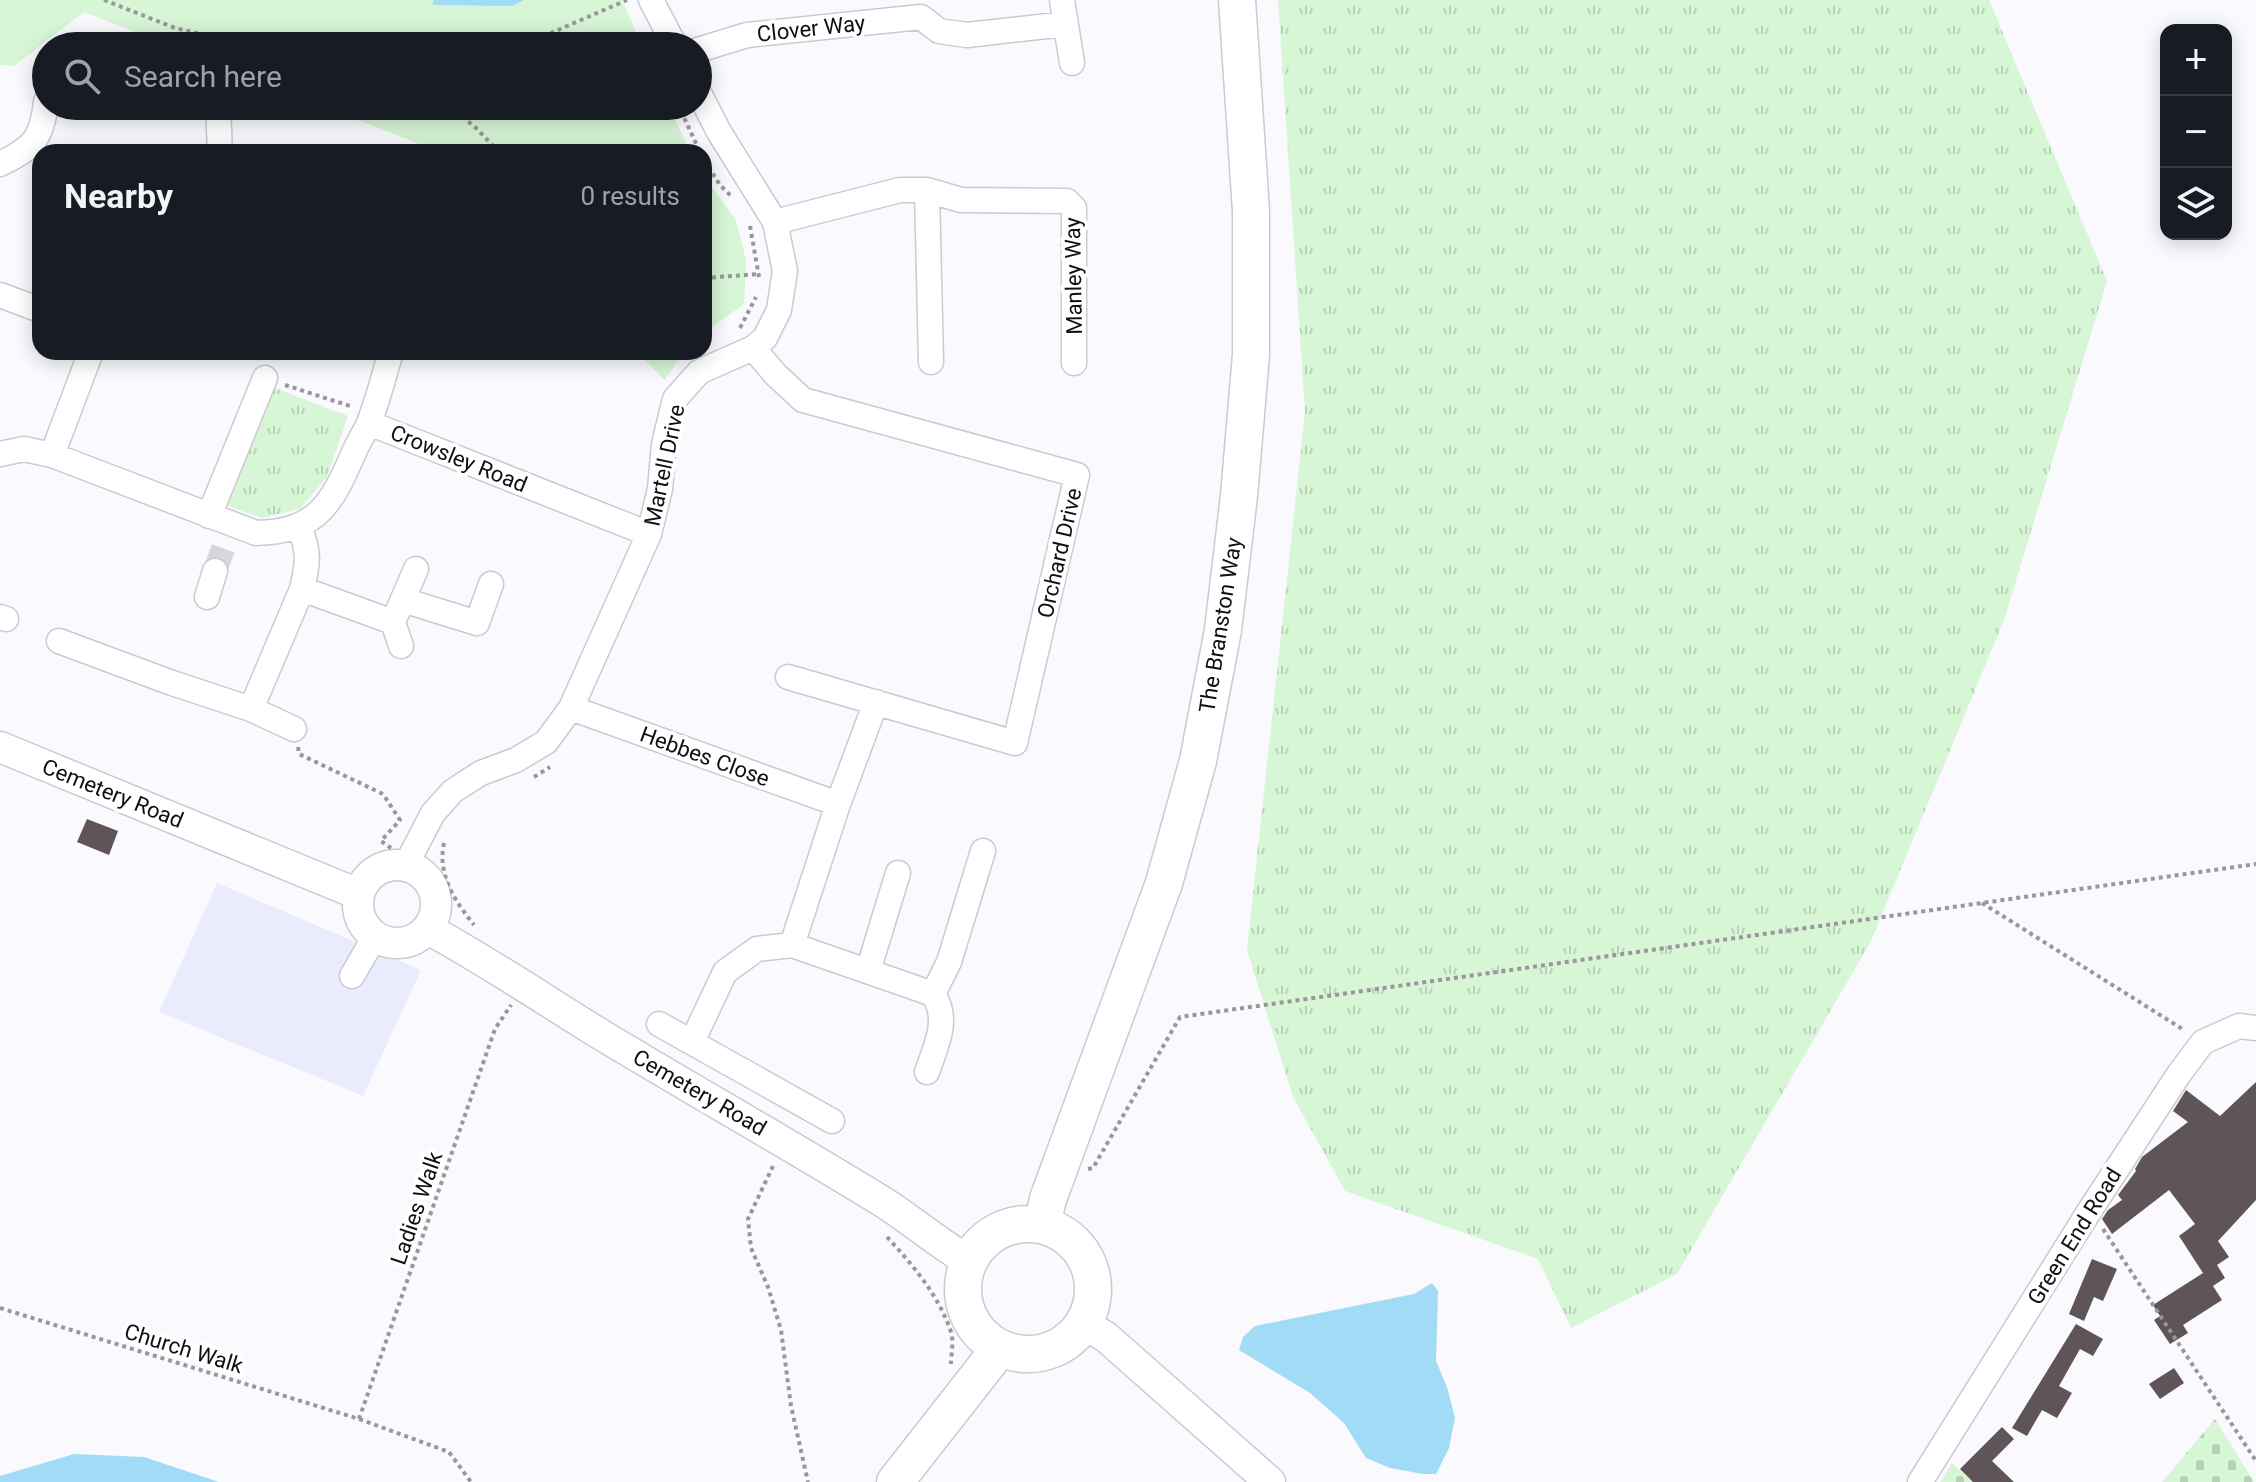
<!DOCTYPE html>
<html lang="en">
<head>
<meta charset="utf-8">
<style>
  body { margin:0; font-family:Roboto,sans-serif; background:#20242c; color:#f1f3f6 }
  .controls { position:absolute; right:24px; top:24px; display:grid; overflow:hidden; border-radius:16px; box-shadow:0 4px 20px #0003 }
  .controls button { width:72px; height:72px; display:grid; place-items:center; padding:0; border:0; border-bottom:2px solid #363941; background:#171b24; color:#f1f3f6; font:40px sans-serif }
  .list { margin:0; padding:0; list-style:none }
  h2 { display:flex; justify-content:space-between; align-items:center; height:104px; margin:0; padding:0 32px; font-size:34px }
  h2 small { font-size:26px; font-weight:400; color:#9ea1a6 }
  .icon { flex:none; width:44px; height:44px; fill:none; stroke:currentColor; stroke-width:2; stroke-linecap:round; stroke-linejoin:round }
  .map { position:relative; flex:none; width:2256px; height:1482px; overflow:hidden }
  .search { position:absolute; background:#171b24; box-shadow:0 4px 20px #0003; left:32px; top:32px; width:680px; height:88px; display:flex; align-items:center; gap:20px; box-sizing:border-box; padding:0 28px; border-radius:44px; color:#9ea1a6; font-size:30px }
  .panel { position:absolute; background:#171b24; box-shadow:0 4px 20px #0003; left:32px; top:144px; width:680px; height:216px; border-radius:24px }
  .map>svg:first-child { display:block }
</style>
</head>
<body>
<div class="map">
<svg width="2256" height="1482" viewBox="0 0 2256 1482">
  <defs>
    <pattern id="grass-tufts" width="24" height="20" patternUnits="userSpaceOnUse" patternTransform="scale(2)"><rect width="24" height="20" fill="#d7f6d6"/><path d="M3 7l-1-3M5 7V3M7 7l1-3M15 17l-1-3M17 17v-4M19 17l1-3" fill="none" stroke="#b7d2b7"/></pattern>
    <pattern id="cemetery-stones" width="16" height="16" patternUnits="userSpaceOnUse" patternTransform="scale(2)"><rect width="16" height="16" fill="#d7f6d6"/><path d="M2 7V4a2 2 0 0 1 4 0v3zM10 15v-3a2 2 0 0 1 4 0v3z" fill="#b7d2b7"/></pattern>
  </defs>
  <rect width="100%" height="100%" fill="#f9f9fe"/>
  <path fill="#ebebfe" d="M217,883L421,970L363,1096L159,1012Z"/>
  <path fill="url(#grass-tufts)" d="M1278,0H1989L2107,281L2004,620L1870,943L1677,1274L1571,1328L1538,1259L1345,1191L1293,1097L1247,950L1305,412Z
    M270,386L348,416L327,477L300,509L262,518L225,505Z"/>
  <path fill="url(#cemetery-stones)" d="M2215,1419L2254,1482H2162Z
    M1952,1463L1972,1482H1940Z"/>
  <path fill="#d7f6d6" d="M0,0H622L642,46H171L84,12L14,66L0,65Z
    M323,106H669L690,152H427L417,143Z
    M704,176L736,220L746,260L744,304L704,333Z
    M636,352H683L665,380Z"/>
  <path fill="#a1dbf5" d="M434,0H524L513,6L432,5Z
    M1432,1283L1438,1291L1436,1361L1447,1387L1455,1418L1449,1448L1436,1474H1423L1390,1468L1366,1458L1344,1423L1310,1393L1239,1350L1243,1337L1255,1326L1414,1294Z
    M74,1454L144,1457L219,1482H0V1476Z"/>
  <path fill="#5f5458" d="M87,819L118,831L109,855L77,842Z
    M2256,1082V1200L2218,1241L2229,1257L2217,1265L2225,1278L2213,1286L2222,1300L2183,1325L2188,1333L2170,1344L2154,1320L2160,1316L2153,1305L2203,1273L2179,1236L2195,1224L2169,1190L2112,1234L2102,1219L2108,1210L2122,1200L2118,1195L2136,1171L2135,1169L2142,1157L2188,1122L2173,1111L2186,1090L2220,1116Z
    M2092,1259L2117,1269L2103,1301L2094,1297L2084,1321L2069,1314Z
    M2076,1324L2103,1339L2093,1356L2080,1349L2059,1386L2072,1393L2057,1418L2042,1410L2027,1436L2012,1428Z
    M2174,1368L2184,1383L2160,1399L2149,1384Z
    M2002,1427L2014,1439L1992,1461L2014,1482H1973L1960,1469Z"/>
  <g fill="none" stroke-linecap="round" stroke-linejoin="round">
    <path stroke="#d6d6db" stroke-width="24" stroke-dasharray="24 12" stroke-linecap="butt" d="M215,571L224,546"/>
    <g stroke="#cacad5" stroke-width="27">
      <path id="minor" d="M651,0L675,46
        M1062,0L1072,63
        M698,50L747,35L921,17L939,31L967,35L1065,24
        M218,106L220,152
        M0,164C33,148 42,139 46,102
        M927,190L931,362
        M775,222L900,190H927L961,200L1067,201L1074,208V363
        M0,295L40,310
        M753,348L776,375L803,400L1077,475L1015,743L788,677
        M369,423L649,534
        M0,454L24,449L52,455L256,533C318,532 332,503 355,450C359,441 365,432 369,423C378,400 384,375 391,352
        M52,455L91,352
        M209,516L265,378
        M302,589L393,622L416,569
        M207,597L215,571
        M403,600L477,623L491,584
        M0,617L6,619
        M393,622L401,646
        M59,641L172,683L251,709
        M571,708L838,804
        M294,729L251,709L302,589C308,563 310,552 299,527
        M406,865L433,813L453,791L481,773L516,760L546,742L571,708L649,534L660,489L664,444L675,399L699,372L753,348L765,338L779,310L785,271L775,222L719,132L698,91
        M792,945L838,804L876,702
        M868,971L898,873
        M352,976L374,938
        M933,994L949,962L983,851
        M659,1024L832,1121
        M692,1042L725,972L757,949L792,945L933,994C950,1019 936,1046 927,1072
        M1920,1482L2090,1210L2179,1074L2203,1042L2239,1026L2256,1028"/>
    </g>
    <g stroke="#cacad5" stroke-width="33">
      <path id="major" d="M0,747L358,894
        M358 904a39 39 0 1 1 78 0a39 39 0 1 1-78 0Z
        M428,929C489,962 546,1001 605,1037C698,1093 792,1146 883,1202C913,1221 939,1244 969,1261
        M1084,1324L1106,1337L1270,1482"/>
    </g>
    <g stroke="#cacad5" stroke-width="39">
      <path id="highway" d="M963 1289a65 65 0 1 1 130 0a65 65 0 1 1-130 0Z
        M1042,1225L1048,1199L1164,883L1198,761L1223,630L1239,496L1251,355V211L1237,0
        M895,1482L1000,1348"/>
    </g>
    <path stroke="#97979c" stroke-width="4" stroke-dasharray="4 4" stroke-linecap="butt" d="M104,0L175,28L252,46
      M521,46L627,0
      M450,106L476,128L499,152
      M681,111L700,152
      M704,160L720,185L731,196
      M750,226L759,277
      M704,278L760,274
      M740,328L756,297
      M285,385L353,407
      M298,747L299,754L383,794L400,820L381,841L391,848
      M534,777L550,767
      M444,843C437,875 455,901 474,925
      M1982,903L2184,1030
      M773,1166L748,1219L751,1248L768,1287L781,1330L791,1406L808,1482
      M1088,1169L1093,1168L1180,1017L2256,864
      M2103,1229L2256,1461
      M887,1237C913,1265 939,1296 951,1332C954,1342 951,1355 951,1364
      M0,1308L359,1419L449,1452L471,1482
      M359,1419L495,1029L511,1005"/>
    <use href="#minor" stroke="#fff" stroke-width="24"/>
    <use href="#major" stroke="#fff" stroke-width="30"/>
    <use href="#highway" stroke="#fff" stroke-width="36"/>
  </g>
  <g text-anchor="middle" stroke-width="8" stroke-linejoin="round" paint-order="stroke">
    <g font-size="22" fill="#0f0f13" stroke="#fff">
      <text transform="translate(811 28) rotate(-6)" y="8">Clover Way</text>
      <text transform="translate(1073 276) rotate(-91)" y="8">Manley Way</text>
      <text transform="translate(459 458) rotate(22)" y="8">Crowsley Road</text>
      <text transform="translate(664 465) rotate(-78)" y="8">Martell Drive</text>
      <text transform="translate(1059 553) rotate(-77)" y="8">Orchard Drive</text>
      <text transform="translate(1220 625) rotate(-81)" y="8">The Branston Way</text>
      <text transform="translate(705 756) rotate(20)" y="8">Hebbes Close</text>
      <text transform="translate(113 793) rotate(22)" y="8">Cemetery Road</text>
      <text transform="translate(700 1092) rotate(30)" y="8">Cemetery Road</text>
      <text transform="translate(416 1208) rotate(-71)" y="8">Ladies Walk</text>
      <text transform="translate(2074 1236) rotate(-58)" y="8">Green End Road</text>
      <text transform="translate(184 1348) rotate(17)" y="8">Church Walk</text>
    </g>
  </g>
</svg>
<div class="controls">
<button>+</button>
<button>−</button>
<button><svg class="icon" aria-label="layers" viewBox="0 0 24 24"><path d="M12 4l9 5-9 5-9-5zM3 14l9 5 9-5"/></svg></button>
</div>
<div class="search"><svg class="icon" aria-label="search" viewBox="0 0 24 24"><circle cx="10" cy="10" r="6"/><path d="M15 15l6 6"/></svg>Search here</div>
<section class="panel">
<h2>Nearby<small>0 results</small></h2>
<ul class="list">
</ul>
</section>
</div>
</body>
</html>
